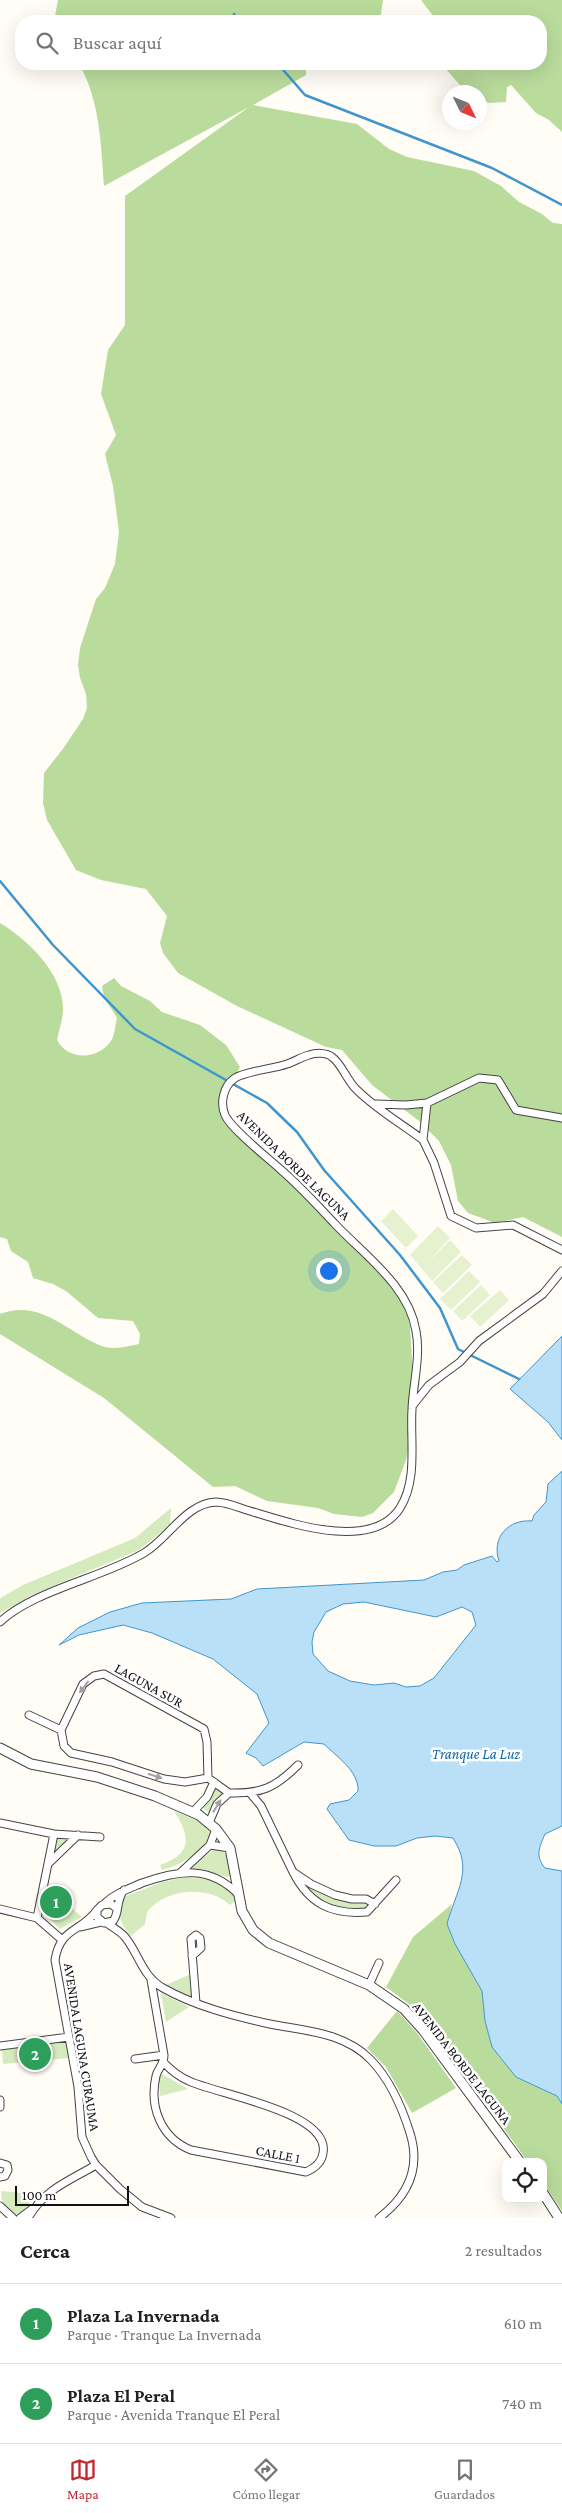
<!DOCTYPE html>
<html lang="es">
<head>
<meta charset="utf-8">
<style>
  body { margin:0; font-family:"Crimson Pro",serif; background:#f2f2f2; color:#202124 }
  .controls { position:absolute; right:15px; bottom:15px; display:grid; overflow:hidden; border-radius:10px; box-shadow:0 5px 20px #0002 }
  .controls button { width:45px; height:45px; display:grid; place-items:center; padding:0; border:0; border-bottom:1px solid #e0e0e0; background:#fff; color:#202124; font:25px sans-serif }
  .compass { position:absolute; left:442px; top:85px; width:45px; height:45px; border-radius:50%; background:#fff; box-shadow:0 5px 20px #0002; rotate:133deg }
  .scale { position:absolute; left:15px; bottom:12px; width:114px; box-sizing:border-box; padding-left:5px; border:2px solid #111; border-top:0; font-size:14px; line-height:18px; white-space:nowrap; color:#111; -webkit-text-stroke:4px #fff; paint-order:stroke }
  .you { position:absolute; left:328px; top:1270px; width:18px; height:18px; margin:-12px; border:4px solid #fff; border-radius:50%; background:#1a73e8; box-shadow:0 0 0 8px #1a73e833 }
  .badge { display:grid; place-items:center; width:32px; height:32px; border-radius:50%; background:#c4262e; color:#fff; font-size:16px; font-weight:700 }
  .pin { position:absolute; translate:-50% -50%; border:2px solid #fff; box-shadow:0 1px 5px #0006 }
  .list { margin:0; padding:0; list-style:none }
  h2 { display:flex; justify-content:space-between; align-items:center; height:65px; margin:0; padding:0 20px; font-size:21px }
  h2 small { font-size:16px; font-weight:400; color:#757577 }
  .list li { display:grid; grid-template-columns:32px 1fr auto; gap:15px; align-items:center; box-sizing:border-box; height:80px; padding:0 20px; border-top:1px solid #e0e0e0 }
  .list b { display:block; font-size:19px; white-space:nowrap }
  .list p { margin:0; font-size:16px; white-space:nowrap; color:#757577 }
  .list em { font-size:16px; font-style:normal; color:#757577 }
  .icon { flex:none; width:28px; height:28px; fill:none; stroke:currentColor; stroke-width:2; stroke-linecap:round; stroke-linejoin:round }
  .map { position:relative; flex:none; width:562px; height:2218px; overflow:hidden }
  .search { position:absolute; background:#fff; box-shadow:0 5px 20px #0002; left:15px; right:15px; top:15px; height:55px; display:flex; align-items:center; gap:12px; box-sizing:border-box; padding:0 18px; border-radius:20px; color:#757577; font-size:19px }
  .sheet { height:225px; background:#fff }
  nav { display:flex; justify-content:space-around; align-items:center; box-sizing:border-box; height:70px; border-top:1px solid #e0e0e0; background:#fff; font-size:14px; color:#757577 }
  nav a { display:grid; justify-items:center; gap:2px }
  nav .on { color:#c4262e }
  .map>svg:first-child { display:block }
</style>
</head>
<body>
<div class="map">
<svg width="562" height="2218" viewBox="0 0 562 2218">
  <rect width="100%" height="100%" fill="#fffdf5"/>
  <path fill="#d5ebbd" d="M171,1508L170,1525L139,1550L32,1595L0,1613V1599L2,1597L23,1585L135,1538Z
    M216,1788L221,1792L222,1795L210,1812L206,1811L203,1807Z
    M174,1811L202,1822L213,1833C202,1853 183,1864 162,1870L160,1865C192,1854 191,1837 174,1811Z
    M57,1837L70,1838L57,1852L53,1851Z
    M216,1848C229,1851 229,1862 231,1874L228,1877L192,1869L193,1865Z
    M181,1878C201,1878 227,1878 236,1900L230,1905C208,1884 164,1889 147,1912L145,1924L131,1936C120,1924 114,1909 126,1896L162,1882Z
    M307,1884L364,1902L367,1907C348,1920 317,1900 304,1887Z
    M51,1890L82,1917L60,1929L46,1915Z
    M191,1974L194,1999L166,1985Z
    M161,1993L189,2007L166,2022Z
    M66,2041L69,2058L3,2064L2,2050Z
    M162,2074L188,2089L160,2096L159,2079Z
    M1,2191L34,2194L25,2210L13,2216C5,2209 1,2202 1,2191Z"/>
  <path fill="#b9dc9c" d="M58,0H383L380,21H54Z
    M421,0H562V132L549,120L536,113L511,85L507,87L506,102L489,103L480,99V92H466L445,68L446,64H541V21H437Z
    M79,64H306V75L253,105L357,124L389,149L407,157L474,171L501,186L519,202L542,214L553,223L562,224V1237L523,1217L495,1223L468,1213L458,1201L451,1165L439,1141L419,1121L372,1085L342,1050L326,1047L237,1006L178,973L163,953L160,943L167,916L146,889L101,880L76,870L47,820L43,803L44,773L65,746L83,719L87,708L86,694L80,678L78,665L80,648L96,599L105,588L115,564L119,532L113,486L105,454L116,435L101,394L108,350L125,325V196L249,107L104,186C101,145 100,100 79,64Z
    M0,923C28,940 63,973 63,1009C63,1019 59,1030 57,1040C68,1061 98,1060 111,1041C115,1035 115,1026 117,1018L104,997L102,986L114,978L121,986L150,1001L162,1012L200,1025L226,1045L240,1067L227,1093L224,1113L380,1271L396,1292L409,1311L413,1375L409,1448L406,1460L394,1492L373,1513L362,1517L334,1514L318,1508L267,1501L235,1486L213,1487L104,1398L0,1334V1314C38,1299 65,1329 97,1344C110,1351 126,1347 139,1344L140,1334L133,1321L98,1318L66,1291L53,1284L33,1278L28,1262L11,1251L7,1239L0,1237Z
    M452,1904L447,1924L455,1944L482,1991L485,2021L492,2047L516,2077L557,2096L562,2104V2211L543,2182V2162H528L429,2026L410,2005L386,1987L413,1937Z
    M397,2011L417,2033L456,2088L412,2113L386,2067L367,2048Z"/>
  <path fill="#e6f2cf" d="M393,1209L418,1236L406,1248L381,1221Z
    M438,1226L450,1238L424,1266L450,1240L461,1252L432,1281L410,1255Z
    M462,1255L472,1265L443,1293L433,1282Z
    M469,1271L480,1282L451,1310L440,1299Z
    M481,1285L490,1295L462,1321L453,1311Z
    M500,1290L509,1300L480,1327L470,1316Z"/>
  <path fill="#b9e0f7" stroke="#3f96cf" fill-rule="evenodd" d="M562,1336V1440L548,1422L510,1389Z
    M562,1471V1826L545,1834C539,1848 535,1856 545,1868L562,1871V2104L557,2096L516,2077L492,2047L485,2021L482,1991L455,1944L447,1924C456,1890 474,1871 453,1838L435,1836L417,1838L396,1846H374L349,1840L327,1809L330,1804L349,1800L358,1791C359,1771 337,1757 324,1744L304,1742L263,1766L256,1758L246,1753L269,1723L257,1694L213,1659L152,1633L123,1625L79,1635L59,1645L78,1628L110,1612L142,1603L231,1599L257,1589L424,1580L443,1572L457,1570L464,1565L492,1556L497,1562L499,1561C491,1537 509,1519 532,1521L534,1515L546,1502L548,1484ZM364,1602L436,1617L462,1607L472,1612L476,1625L434,1678L420,1686L406,1687L394,1683L374,1685L350,1681L328,1671L313,1654L312,1642L314,1632L326,1612L343,1604Z"/>
  <g fill="none" stroke-linecap="round" stroke-linejoin="round">
    <path stroke="#3f96cf" stroke-width="2.5" d="M234,14L240,21
      M278,64L305,95L492,168L562,205
      M0,881L53,945L135,1029L267,1103L297,1132L324,1170L400,1255L440,1308L458,1349L519,1379"/>
    <g stroke="#444" stroke-width="9">
      <path id="minor" d="M427,1103L423,1140L434,1163L451,1216L476,1228L513,1225L562,1250
        M376,1104L406,1105L427,1103L479,1078L498,1080L516,1110L562,1118
        M413,1405L429,1385L460,1362L479,1341L543,1294L562,1271
        M0,1622C34,1590 102,1578 144,1553C168,1539 186,1503 216,1502C226,1502 240,1508 250,1511C290,1523 372,1552 400,1508C418,1480 410,1440 412,1409C413,1384 421,1356 416,1331C409,1286 364,1255 335,1224C317,1205 300,1186 280,1169C268,1158 231,1129 225,1115C220,1103 223,1086 235,1078C246,1071 273,1069 287,1064C294,1062 301,1057 309,1055C315,1053 326,1052 332,1057C342,1064 347,1081 357,1090C376,1109 402,1124 423,1140
        M29,1715L61,1730
        M208,1778L185,1782L164,1779L112,1762L71,1753L64,1746L61,1730L83,1684L94,1676L104,1674L204,1729L207,1742L208,1778L229,1793
        M229,1793C261,1794 275,1788 298,1765
        M251,1794L261,1806L293,1872L311,1884L335,1895L352,1899H366L375,1904
        M193,1812L207,1797L214,1782
        M0,1823L54,1834L100,1837
        M209,1823L217,1804L229,1793
        M210,1845L230,1848
        M49,1863L78,1835
        M181,1872L210,1845L216,1829
        M293,1872C309,1904 332,1915 367,1912L396,1880
        M105,1903C116,1893 128,1889 142,1883C179,1870 210,1865 239,1895
        M116,1908L111,1904L102,1905L97,1910V1917L104,1923L113,1921C120,1913 115,1902 124,1890
        M0,1909L37,1918L61,1939
        M97,1910C82,1932 60,1927 55,1960L78,2087L82,2137L91,2157L96,2165L120,2189L142,2207L171,2218
        M37,1918L54,1834
        M107,1923C113,1928 120,1931 125,1937C139,1954 142,1976 163,1988C195,2006 233,2016 270,2024C305,2031 344,2032 371,2060C390,2080 402,2107 410,2133C421,2168 408,2196 379,2218
        M80,1927L101,1922
        M192,1956L201,1948L200,1938L196,1935L191,1939L196,2003
        M151,1980L164,2055C164,2065 158,2068 156,2076C149,2107 161,2138 191,2150L306,2172C315,2168 322,2162 323,2153C331,2112 216,2094 189,2081C179,2077 172,2071 164,2063
        M369,1985L379,1963
        M0,2046L69,2037
        M135,2059L164,2055
        M0,2100V2107
        M0,2163L7,2165L8,2170L5,2176L0,2177
        M0,2206L13,2218
        M20,2218L32,2209
        M28,2218C45,2189 67,2182 96,2165"/>
    </g>
    <g stroke="#444" stroke-width="11">
      <path id="tertiary" d="M0,1748L31,1764L97,1777L155,1796L199,1815L216,1829L230,1848L242,1911L253,1930L269,1943L369,1985L404,2009L423,2030L520,2162
        M543,2193L559,2218"/>
    </g>
    <use href="#minor" stroke="#fff" stroke-width="7"/>
    <use href="#tertiary" stroke="#fff" stroke-width="9"/>
  </g>
  <defs><path id="oneway-solid" d="M-6-.8H1V-3.2L6.5 0L1 3.2V.8H-6Z" transform="scale(1.25)"/></defs>
  <g fill="#a0a0a0">
    <use href="#oneway-solid" transform="translate(84 1687) rotate(127)"/>
    <use href="#oneway-solid" transform="translate(155 1776) rotate(18)"/>
    <use href="#oneway-solid" transform="translate(217 1806) rotate(-58)"/>
  </g>
  <g text-anchor="middle" stroke-width="5" stroke-linejoin="round" paint-order="stroke">
    <g font-size="14" fill="#111" stroke="#fff">
      <text transform="translate(294 1165) rotate(44)" y="5">AVENIDA BORDE LAGUNA</text>
      <text transform="translate(149 1685) rotate(29)" y="5">LAGUNA SUR</text>
      <text transform="translate(82 2047) rotate(81)" y="5">AVENIDA LAGUNA CURAUMA</text>
      <text transform="translate(462 2063) rotate(52)" y="5">AVENIDA BORDE LAGUNA</text>
      <text transform="translate(278 2154) rotate(11)" y="5">CALLE 1</text>
    </g>
    <g font-size="15" font-style="italic" fill="#1768a6" stroke="#fff">
      <text x="476" y="1759">Tranque La Luz</text>
    </g>
  </g>
</svg>
<div class="controls">
<button><svg class="icon" aria-label="locate" viewBox="0 0 24 24"><circle cx="12" cy="12" r="6"/><path d="M12 2v4M12 18v4M2 12h4M18 12h4"/></svg></button>
</div>
<svg class="compass" viewBox="-18 -18 36 36"><path d="M0-13l5 13h-10z" fill="#e53935"/><path d="M0 13l5-13h-10z" fill="#757577"/></svg>
<div class="scale">100 m</div>
<div class="you"></div>
<div class="pin badge" style="left:56px;top:1902px;background:#2e9e5b">1</div>
<div class="pin badge" style="left:35px;top:2054px;background:#2e9e5b">2</div>
<div class="search"><svg class="icon" aria-label="search" viewBox="0 0 24 24"><circle cx="10" cy="10" r="6"/><path d="M15 15l6 6"/></svg>Buscar aquí</div>
</div>
<section class="sheet">
<h2>Cerca<small>2 resultados</small></h2>
<ul class="list">
<li><span class="badge" style="background:#2e9e5b">1</span><div><b>Plaza La Invernada</b><p>Parque · Tranque La Invernada</p></div><em>610 m</em></li>
<li><span class="badge" style="background:#2e9e5b">2</span><div><b>Plaza El Peral</b><p>Parque · Avenida Tranque El Peral</p></div><em>740 m</em></li>
</ul>
</section>
<nav>
<a class="on"><svg class="icon" aria-label="map" viewBox="0 0 24 24"><path d="M3 6l6-2 6 2 6-2v14l-6 2-6-2-6 2zM9 4v14M15 6v14"/></svg>Mapa</a>
<a><svg class="icon" aria-label="directions" viewBox="0 0 24 24"><path d="M12 3l9 9-9 9-9-9zM9 14v-3h6M13 9l2 2-2 2"/></svg>Cómo llegar</a>
<a><svg class="icon" aria-label="saved" viewBox="0 0 24 24"><path d="M7 4h10v16l-5-4-5 4z"/></svg>Guardados</a>
</nav>
</body>
</html>
